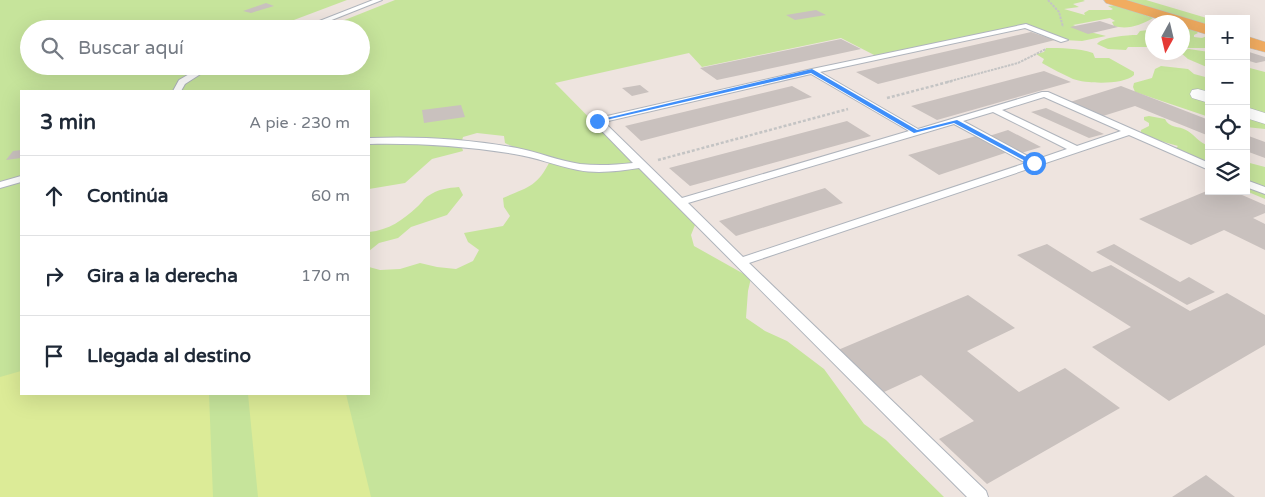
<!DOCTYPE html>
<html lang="es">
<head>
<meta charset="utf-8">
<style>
  body { margin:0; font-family:"Varela Round",sans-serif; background:#f6f6f7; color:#1f2937 }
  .controls { position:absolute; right:15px; top:15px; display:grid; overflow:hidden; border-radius:0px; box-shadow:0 5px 20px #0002 }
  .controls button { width:45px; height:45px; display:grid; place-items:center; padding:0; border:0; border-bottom:1px solid #e0e1e3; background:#fff; color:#1f2937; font:25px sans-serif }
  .compass { position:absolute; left:1145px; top:15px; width:45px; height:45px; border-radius:50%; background:#fff; box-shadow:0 5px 20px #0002; rotate:188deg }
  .stop { position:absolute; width:15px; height:15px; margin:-11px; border:4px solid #3f8ffa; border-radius:50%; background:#fff }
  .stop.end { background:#3f8ffa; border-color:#fff; box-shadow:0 1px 5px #0008 }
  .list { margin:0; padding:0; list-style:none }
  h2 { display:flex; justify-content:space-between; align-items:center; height:65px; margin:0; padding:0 20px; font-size:21px }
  h2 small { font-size:16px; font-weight:400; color:#747a83 }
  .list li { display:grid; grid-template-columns:32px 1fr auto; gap:15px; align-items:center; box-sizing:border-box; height:80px; padding:0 20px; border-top:1px solid #e0e1e3 }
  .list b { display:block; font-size:19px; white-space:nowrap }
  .list em { font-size:16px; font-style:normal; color:#747a83 }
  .icon { flex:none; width:28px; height:28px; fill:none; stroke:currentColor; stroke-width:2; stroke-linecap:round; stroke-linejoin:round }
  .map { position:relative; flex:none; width:1265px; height:497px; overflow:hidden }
  .search { position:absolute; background:#fff; box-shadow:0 5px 20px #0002; left:20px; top:20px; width:350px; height:55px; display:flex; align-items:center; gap:12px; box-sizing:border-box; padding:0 18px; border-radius:28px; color:#747a83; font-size:19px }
  .panel { position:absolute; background:#fff; box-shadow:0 5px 20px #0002; left:20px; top:90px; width:350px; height:305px; border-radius:0px }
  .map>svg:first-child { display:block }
</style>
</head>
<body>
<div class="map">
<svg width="1265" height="497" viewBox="0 0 1265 497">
  <rect width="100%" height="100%" fill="#eee4df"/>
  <path fill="#c6e49b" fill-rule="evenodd" d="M0,0H347L270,29H29V66H204L202,68L213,71L227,66H361V29H322L395,0H1083L1085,1L1073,4L1079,7L1064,9L1085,15L1084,13L1089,10H1111L1113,9L1108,6L1117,5L1153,18C1141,25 1128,30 1114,26L1112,22L1115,21L1110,18L1073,25L1090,32L1106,36L1082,41L1064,40L1025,25L880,58L841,38L702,67L689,53L555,83L695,225L691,235L694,246L751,278L748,291L746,318L765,331L787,341L824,369L864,424L886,440L944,497H0ZM21,91H369V189L405,183L432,159L463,151L461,144L463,137L477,133L504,136L505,143C520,151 536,149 550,161C537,187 528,187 503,198L504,207L510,216L503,226L464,233L468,242L479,250L473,261L456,269L437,267L420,263L400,269L380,270L369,267V394H21Z
    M1122,0H1146L1210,19L1209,26Z
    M1182,25L1194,29L1198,33L1194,35V37L1202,38L1209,35V48H1183Z
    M1152,26V47H1128L1126,50L1108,49L1097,44C1102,37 1127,35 1137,35L1140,31L1148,30Z
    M1046,48C1061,48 1078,48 1093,53L1095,58H1109L1134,72V75C1124,85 1087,84 1073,79C1063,74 1052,69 1042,63L1044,59L1036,54L1044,52Z
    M1189,49L1209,52V68L1188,59L1181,53L1183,50Z
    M1161,66L1188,69L1194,74L1209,78V117L1135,92L1133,87L1134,83L1152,78L1155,69Z
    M1246,67L1265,72V129L1246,127Z
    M1149,116L1165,119C1169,128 1179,126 1186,130C1194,134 1199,143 1209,146V167L1176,155L1175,149L1178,146L1146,137L1141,133V130L1149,126V123L1144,120V117Z
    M1246,162L1265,167V199L1246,191Z
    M459,187L463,195L447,215L411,227L398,238L379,243L369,251V232C389,230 403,220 417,207C421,204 424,198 428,196C438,189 448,188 459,187Z"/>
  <path fill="#dceb97" d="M21,371V394H209L213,497H0V377Z
    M248,394H346L371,497H258Z"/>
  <path fill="#c9c1be" d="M266,3L274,6L251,13L243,11Z
    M816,10L826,15L795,20L786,15Z
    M1100,21L1118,27L1088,34L1070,27Z
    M1031,32L1055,40L878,84L856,72Z
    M841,39L861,49L717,80L700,68Z
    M1246,51L1265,57V61L1256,63L1246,60Z
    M1044,71L1071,82L937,120L911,106Z
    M640,85L649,92L632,96L622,88Z
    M792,86L812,97L641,141L625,126Z
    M1121,86L1209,120V136L1135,106L1103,116L1070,102Z
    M461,105L465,117L424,123L422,110Z
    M1046,108L1104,134L1089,138L1031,112Z
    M847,121L871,136L690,186L669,168Z
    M1008,130L1041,147L1018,154L986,137Z
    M1246,135L1265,142V158L1246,151Z
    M976,136L1008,152L939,175L908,155Z
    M21,150V158L6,160L13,151Z
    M825,188L843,203L736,236L719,221Z
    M1209,190L1233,191L1265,205V213L1253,218L1265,224V250L1224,230L1191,245L1139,219Z
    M1047,244L1092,272L1111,265L1190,311L1227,293L1265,315V345L1169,401L1092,347L1131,327L1017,255Z
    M1114,244L1180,282L1189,277L1215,292L1187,305L1096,252Z
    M968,295L1015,328L967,351L1019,392L1065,368L1120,408L987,484L939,439L974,421L921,375L884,392L838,350Z
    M1206,475L1235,497H1172Z"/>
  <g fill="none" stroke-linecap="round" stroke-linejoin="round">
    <g stroke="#afb4bc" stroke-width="2">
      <path id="service" d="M373,0H382L309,29H299Z
        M1026,24L1068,40L1061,42L1025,28L820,72L918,129L1042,92H1048L1209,163V170L1129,135L749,263L986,491L988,497H967L639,168C619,171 598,174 578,170C556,166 536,157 514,154C466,146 417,143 369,144V138C418,136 469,139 517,148C538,152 559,161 580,164C598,166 615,165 633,163L594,123V119L812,69ZM811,74L909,131L682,198L604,122ZM1044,97L1121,131L1077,146L1002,110ZM993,112L1067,149L1035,160L963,121ZM954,124L1026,163L743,257L688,203Z
        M203,66H213L185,84L181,91H173L179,80Z
        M21,176V182L0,188V182Z
        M1246,180L1265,187V194L1246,187Z"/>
    </g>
    <g stroke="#afb4bc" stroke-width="1">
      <path id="minor" d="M1198,89L1209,92V103L1192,98L1190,94L1192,90Z
        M1246,107L1265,113V124L1246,118Z"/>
    </g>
    <g stroke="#c4c4c4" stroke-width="1">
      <path id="primary" d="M1104,0H1126L1209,25V35L1182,27V22H1168L1106,3Z
        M1246,36L1265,42V52L1246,47Z"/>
    </g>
    <path stroke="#c4c4c4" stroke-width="2" stroke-dasharray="2.5 1" stroke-linecap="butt" d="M1048,0L1059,12L1063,27
      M947,82L1018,63L1046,49"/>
    <path stroke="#c4c4c4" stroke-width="2.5" stroke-dasharray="3 2" stroke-linecap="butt" d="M887,98L952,81
      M658,160L848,109"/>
    <use href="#service" fill="#fff" fill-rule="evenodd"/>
    <use href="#minor" fill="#fff" fill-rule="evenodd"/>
    <use href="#primary" fill="#f1ac60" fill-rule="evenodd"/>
  </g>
  <path fill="#3f8ffa" d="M812,69L917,130L957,120L1037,163L1031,164L954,123L914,133L811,73L597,122L594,121Z"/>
</svg>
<div class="controls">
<button>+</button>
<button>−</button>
<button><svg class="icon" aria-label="locate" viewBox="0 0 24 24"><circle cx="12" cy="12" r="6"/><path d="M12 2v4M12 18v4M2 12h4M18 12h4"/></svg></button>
<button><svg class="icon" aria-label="layers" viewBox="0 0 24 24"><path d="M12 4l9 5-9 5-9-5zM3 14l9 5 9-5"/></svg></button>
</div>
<svg class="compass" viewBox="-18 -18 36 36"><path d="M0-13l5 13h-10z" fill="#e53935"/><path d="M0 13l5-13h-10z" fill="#747a83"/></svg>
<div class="stop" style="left:1034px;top:163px"></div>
<div class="stop end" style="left:597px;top:121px"></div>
<div class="search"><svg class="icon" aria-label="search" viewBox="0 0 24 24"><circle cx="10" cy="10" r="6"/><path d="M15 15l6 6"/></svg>Buscar aquí</div>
<section class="panel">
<h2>3 min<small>A pie · 230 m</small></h2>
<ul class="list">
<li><svg class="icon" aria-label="ahead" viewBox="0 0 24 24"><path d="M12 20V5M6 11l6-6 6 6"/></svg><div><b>Continúa</b></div><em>60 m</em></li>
<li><svg class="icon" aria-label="right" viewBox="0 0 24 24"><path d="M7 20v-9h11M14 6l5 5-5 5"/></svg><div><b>Gira a la derecha</b></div><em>170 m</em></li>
<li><svg class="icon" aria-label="arrive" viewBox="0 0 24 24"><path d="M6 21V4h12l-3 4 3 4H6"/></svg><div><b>Llegada al destino</b></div></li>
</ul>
</section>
</div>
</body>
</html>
